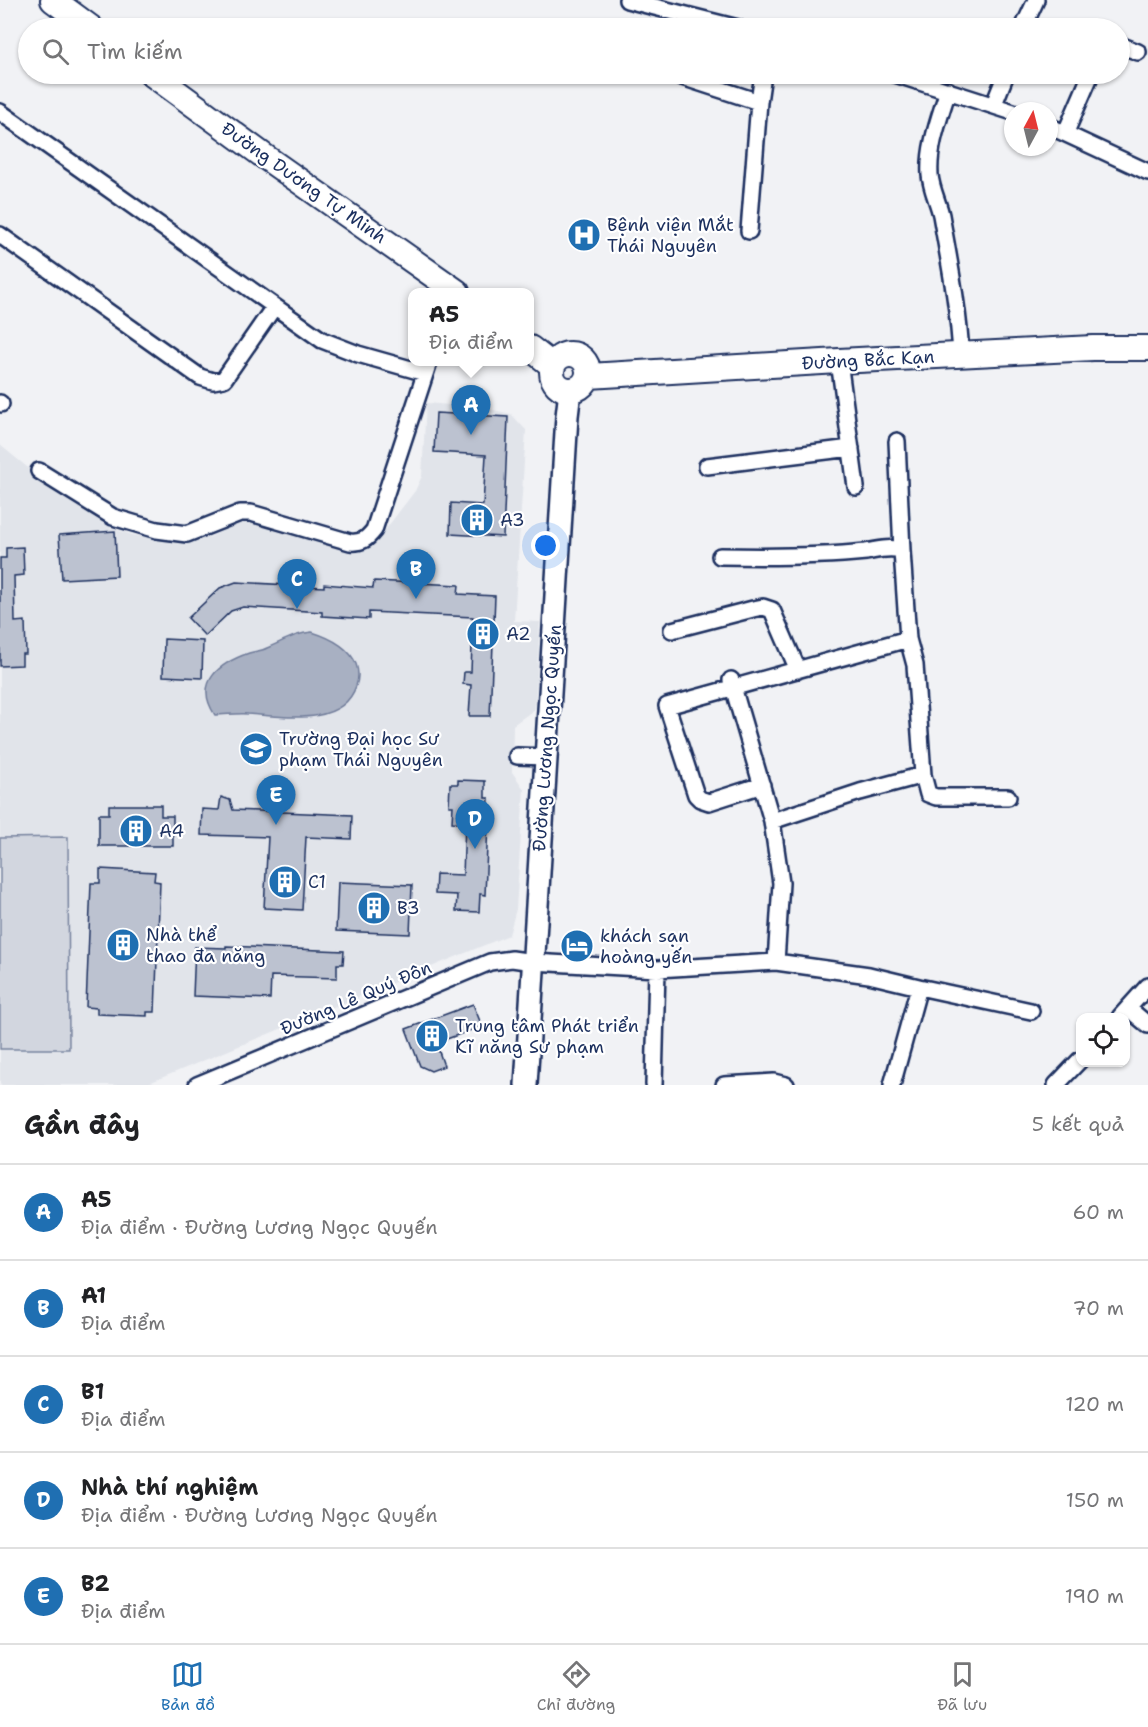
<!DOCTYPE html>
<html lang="vi">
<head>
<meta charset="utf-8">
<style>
  body { margin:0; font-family:"Shantell Sans",sans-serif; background:#f2f2f2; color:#202124 }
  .controls { position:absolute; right:18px; bottom:18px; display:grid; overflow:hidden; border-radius:12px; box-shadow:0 2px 4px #0004 }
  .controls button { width:54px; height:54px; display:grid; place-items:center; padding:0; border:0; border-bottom:2px solid #e0e0e0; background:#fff; color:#202124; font:30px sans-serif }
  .compass { position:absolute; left:1004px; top:102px; width:54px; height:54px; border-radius:50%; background:#fff; box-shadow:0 2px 4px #0004; rotate:7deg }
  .you { position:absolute; left:546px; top:546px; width:21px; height:21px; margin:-15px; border:4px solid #fff; border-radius:50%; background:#1a73e8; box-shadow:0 0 0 9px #1a73e833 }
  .badge { display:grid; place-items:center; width:39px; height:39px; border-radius:50%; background:#1f6fb2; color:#fff; font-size:20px; font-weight:700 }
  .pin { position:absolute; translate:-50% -50px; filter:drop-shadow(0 2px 3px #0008) }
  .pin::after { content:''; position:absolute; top:32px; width:21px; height:18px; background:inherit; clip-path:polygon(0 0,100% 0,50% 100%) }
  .popup { position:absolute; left:408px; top:288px; width:126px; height:78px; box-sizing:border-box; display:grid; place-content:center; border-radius:12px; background:#fff; filter:drop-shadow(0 2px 4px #0005); font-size:20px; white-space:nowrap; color:#757577 }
  .popup b { font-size:22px; color:#202124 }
  .popup::after { content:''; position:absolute; left:50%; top:100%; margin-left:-12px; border:12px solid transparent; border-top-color:#fff }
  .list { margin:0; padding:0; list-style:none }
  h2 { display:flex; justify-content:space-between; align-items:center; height:78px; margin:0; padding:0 24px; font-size:26px }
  h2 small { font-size:20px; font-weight:400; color:#757577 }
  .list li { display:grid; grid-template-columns:39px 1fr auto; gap:18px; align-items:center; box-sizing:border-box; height:96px; padding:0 24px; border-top:2px solid #e0e0e0 }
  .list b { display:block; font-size:22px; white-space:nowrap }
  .list p { margin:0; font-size:20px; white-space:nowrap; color:#757577 }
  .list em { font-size:20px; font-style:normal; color:#757577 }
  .icon { flex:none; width:33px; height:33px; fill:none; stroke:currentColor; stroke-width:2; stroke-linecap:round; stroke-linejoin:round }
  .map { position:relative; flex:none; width:1148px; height:1085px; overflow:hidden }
  .search { position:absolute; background:#fff; box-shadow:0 2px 4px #0004; left:18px; right:18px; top:18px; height:66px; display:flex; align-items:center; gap:15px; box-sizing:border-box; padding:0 21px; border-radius:33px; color:#757577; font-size:22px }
  .sheet { height:558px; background:#fff }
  nav { display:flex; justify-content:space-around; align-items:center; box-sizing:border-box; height:84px; border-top:2px solid #e0e0e0; background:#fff; font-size:16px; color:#757577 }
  nav a { display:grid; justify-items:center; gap:3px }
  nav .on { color:#1f6fb2 }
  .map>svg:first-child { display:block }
</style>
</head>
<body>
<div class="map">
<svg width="1148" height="1085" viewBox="0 0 1148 1085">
  <rect width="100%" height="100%" fill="#f1f2f5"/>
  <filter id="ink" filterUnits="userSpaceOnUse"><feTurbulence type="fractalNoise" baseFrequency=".0167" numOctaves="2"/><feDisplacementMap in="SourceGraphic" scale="12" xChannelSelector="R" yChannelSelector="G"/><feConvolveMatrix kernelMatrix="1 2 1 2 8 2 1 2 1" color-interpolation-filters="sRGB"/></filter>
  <g filter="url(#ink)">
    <path fill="#e1e4ea" d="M426,403L485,408L511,414L526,430L514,621L540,622L535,709L513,725L512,772L524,789L516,909L509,935L144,1085H0V445L43,480L109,527L133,535L167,540H188L210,537L231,527L243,517L357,548L375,543L415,491L422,476Z"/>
    <path fill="#d2d6df" stroke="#76829e" stroke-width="1.5" d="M68,837L69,1049H0V838Z"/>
    <path fill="#a8b0c2" stroke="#707c9a" stroke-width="1.5" d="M312,632C328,637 349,647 356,664C359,672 359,678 356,686C342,728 281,716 248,714C237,713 226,715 215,715C193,682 220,663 249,653C255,651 262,651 267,648C282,642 295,633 312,632Z"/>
    <path fill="#bcc2d0" stroke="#1b2f5e" stroke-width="1.5" d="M436,413L508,417L503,537L450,534L451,503L483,505L486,455L434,452Z
      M115,531L117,576L62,579L59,535Z
      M23,547L24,575L14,576L15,622L25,621L26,654H22V665L0,666V558H6V548Z
      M374,581L459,585L458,594L495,596L490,716H469L471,685L463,684L464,672H471L473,617L369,612V619L322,616V612L243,607L231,611L205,636L188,618L220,588L236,582L324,587V584L373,588Z
      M164,639L203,641L202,678L163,676Z
      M458,780L485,781V798H489L485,895L480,894L479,912L456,911L457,895L435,894L436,874L463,875L465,823L452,822L453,806H449L450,784H458Z
      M221,797L230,800L233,810L352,815L351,839L306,837L302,910L264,908L268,837L201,835L202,809L219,810Z
      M109,805H161V816H173V846H99V814H109Z
      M100,869L155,872L154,881L160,882L155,1012H147V1016L97,1014V1008L86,1007L91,883H100Z
      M338,882L412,885L410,934L336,931Z
      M226,946L344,951L343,964H337V978L271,976L270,999L193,996L195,947L226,948Z
      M473,1004L482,1026L436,1043L444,1066L431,1071L420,1066L406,1029Z"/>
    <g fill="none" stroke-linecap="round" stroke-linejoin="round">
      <g stroke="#1b2f5e" stroke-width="20">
        <path id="minor" d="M627,0L738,28
          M1023,28L1036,0
          M1120,45L1138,52
          M673,74L759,102
          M895,74L1013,112
          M948,90C940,117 928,146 930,175C931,188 938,202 941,215C949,260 959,310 961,356
          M994,104L1006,74
          M0,112L322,340L358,354L425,373
          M1049,126L1148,172
          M1066,132L1091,74
          M749,231L759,102L763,74
          M0,235L200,377L213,381L224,379L274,307
          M839,361L856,487
          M0,403L1,404
          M897,441L902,551
          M707,466L851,448
          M39,471L113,517L157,530L187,534L240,513H251L350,542C362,543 367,539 374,530L429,362
          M720,556C769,557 817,557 866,552C877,550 892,546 902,551L908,639L915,665L923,775
          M672,630L753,609L763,607L772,610L798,670
          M731,680L772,821L781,883L776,962
          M517,756L546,757
          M762,785L709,802L700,799L696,795L667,706L908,639
          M772,821L860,792L923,775L928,794L936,797H1008
          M919,987L1031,1011
          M1129,1009L1148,1025
          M1120,1017L1148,986
          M197,1085L490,962L512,959L533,962L657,969L776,962L869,975L919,987L892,1085
          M654,1085L657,969
          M724,1085L774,1082L786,1085
          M1056,1085L1080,1060"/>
      </g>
      <g stroke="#1b2f5e" stroke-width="26">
        <path id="secondary" d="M526,1085L567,416L570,391"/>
      </g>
      <g stroke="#1b2f5e" stroke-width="28">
        <path id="trunk" d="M53,0L91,28
          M152,74L268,159L457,292
          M530,348L553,366
          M552 372a18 18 0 1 1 36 0a18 18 0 1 1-36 0Z
          M589,376L839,361L1093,348H1148"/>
      </g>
      <use href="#minor" stroke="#fff" stroke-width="15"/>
      <use href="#secondary" stroke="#fff" stroke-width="21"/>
      <use href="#trunk" stroke="#fff" stroke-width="24"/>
    </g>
  </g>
  <defs>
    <g id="hospital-disc" transform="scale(1.725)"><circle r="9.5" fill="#1f6fb2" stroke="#fff"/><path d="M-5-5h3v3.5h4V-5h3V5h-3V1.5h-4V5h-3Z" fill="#fff"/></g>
    <g id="building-disc" transform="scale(1.725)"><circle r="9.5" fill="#1f6fb2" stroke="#fff"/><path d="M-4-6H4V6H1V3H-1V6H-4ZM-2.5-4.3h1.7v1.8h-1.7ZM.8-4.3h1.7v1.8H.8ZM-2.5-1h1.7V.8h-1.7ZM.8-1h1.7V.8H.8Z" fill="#fff"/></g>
    <g id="university-disc" transform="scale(1.725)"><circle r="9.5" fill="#1f6fb2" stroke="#fff"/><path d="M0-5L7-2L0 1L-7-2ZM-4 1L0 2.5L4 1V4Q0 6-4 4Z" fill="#fff"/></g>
    <g id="hotel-disc" transform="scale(1.725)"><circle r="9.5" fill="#1f6fb2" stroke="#fff"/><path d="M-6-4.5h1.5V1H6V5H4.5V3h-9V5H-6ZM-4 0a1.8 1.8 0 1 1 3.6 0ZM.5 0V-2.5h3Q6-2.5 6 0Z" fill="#fff"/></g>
  </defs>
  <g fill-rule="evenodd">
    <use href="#hospital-disc" x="584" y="235"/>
    <use href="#building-disc" x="477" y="520"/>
    <use href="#building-disc" x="483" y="634"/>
    <use href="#university-disc" x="256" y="749"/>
    <use href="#building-disc" x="136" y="831"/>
    <use href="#building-disc" x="285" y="882"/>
    <use href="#building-disc" x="374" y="908"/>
    <use href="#building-disc" x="123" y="945"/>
    <use href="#hotel-disc" x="577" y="946"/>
    <use href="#building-disc" x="432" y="1036"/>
  </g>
  <g text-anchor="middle" stroke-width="4.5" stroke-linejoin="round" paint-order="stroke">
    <g font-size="18" fill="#1b2f5e" stroke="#fff">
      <text transform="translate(304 183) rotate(35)" y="6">Đường Dương Tự Minh</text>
      <text transform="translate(868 360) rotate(-3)" y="6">Đường Bắc Kạn</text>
      <text transform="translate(547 738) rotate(-86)" y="6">Đường Lương Ngọc Quyến</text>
      <text transform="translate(356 998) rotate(-23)" y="6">Đường Lê Quý Đôn</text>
    </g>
    <g font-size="18" fill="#1b2f5e" stroke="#fff" text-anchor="start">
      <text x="607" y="231">Bệnh viện Mắt<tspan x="607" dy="21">Thái Nguyên</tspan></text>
      <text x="500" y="526">A3</text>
      <text x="506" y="640">A2</text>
      <text x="279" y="745">Trường Đại học Sư<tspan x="279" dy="21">phạm Thái Nguyên</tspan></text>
      <text x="159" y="837">A4</text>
      <text x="308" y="888">C1</text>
      <text x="397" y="914">B3</text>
      <text x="146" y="941">Nhà thể<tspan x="146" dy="21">thao đa năng</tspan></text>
      <text x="600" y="942">khách sạn<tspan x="600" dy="21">hoàng yến</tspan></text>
      <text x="455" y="1032">Trung tâm Phát triển<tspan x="455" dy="21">Kĩ năng Sư phạm</tspan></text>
    </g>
  </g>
</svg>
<div class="controls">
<button><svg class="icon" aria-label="locate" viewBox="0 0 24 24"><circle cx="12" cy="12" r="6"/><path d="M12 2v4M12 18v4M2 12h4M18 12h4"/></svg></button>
</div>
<svg class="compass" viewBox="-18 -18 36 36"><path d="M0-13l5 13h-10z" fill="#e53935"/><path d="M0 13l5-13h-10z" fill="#757577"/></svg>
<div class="you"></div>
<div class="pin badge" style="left:471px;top:435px">A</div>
<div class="popup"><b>A5</b>Địa điểm</div>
<div class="pin badge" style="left:416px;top:599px">B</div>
<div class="pin badge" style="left:297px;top:609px">C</div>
<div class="pin badge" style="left:475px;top:849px">D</div>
<div class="pin badge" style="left:276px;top:825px">E</div>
<div class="search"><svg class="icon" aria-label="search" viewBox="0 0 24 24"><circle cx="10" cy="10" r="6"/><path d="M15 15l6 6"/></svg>Tìm kiếm</div>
</div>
<section class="sheet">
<h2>Gần đây<small>5 kết quả</small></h2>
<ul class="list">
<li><span class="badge">A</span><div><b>A5</b><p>Địa điểm · Đường Lương Ngọc Quyến</p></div><em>60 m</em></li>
<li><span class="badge">B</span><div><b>A1</b><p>Địa điểm</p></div><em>70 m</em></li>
<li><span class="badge">C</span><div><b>B1</b><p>Địa điểm</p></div><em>120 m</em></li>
<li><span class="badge">D</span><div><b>Nhà thí nghiệm</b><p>Địa điểm · Đường Lương Ngọc Quyến</p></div><em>150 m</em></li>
<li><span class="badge">E</span><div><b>B2</b><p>Địa điểm</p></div><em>190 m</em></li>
</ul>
</section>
<nav>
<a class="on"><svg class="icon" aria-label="map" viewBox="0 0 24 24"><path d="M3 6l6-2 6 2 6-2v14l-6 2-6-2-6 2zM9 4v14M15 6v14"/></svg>Bản đồ</a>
<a><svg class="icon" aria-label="directions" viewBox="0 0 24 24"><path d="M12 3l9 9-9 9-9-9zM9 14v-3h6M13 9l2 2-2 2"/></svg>Chỉ đường</a>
<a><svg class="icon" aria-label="saved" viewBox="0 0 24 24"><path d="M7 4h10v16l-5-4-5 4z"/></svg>Đã lưu</a>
</nav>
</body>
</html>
